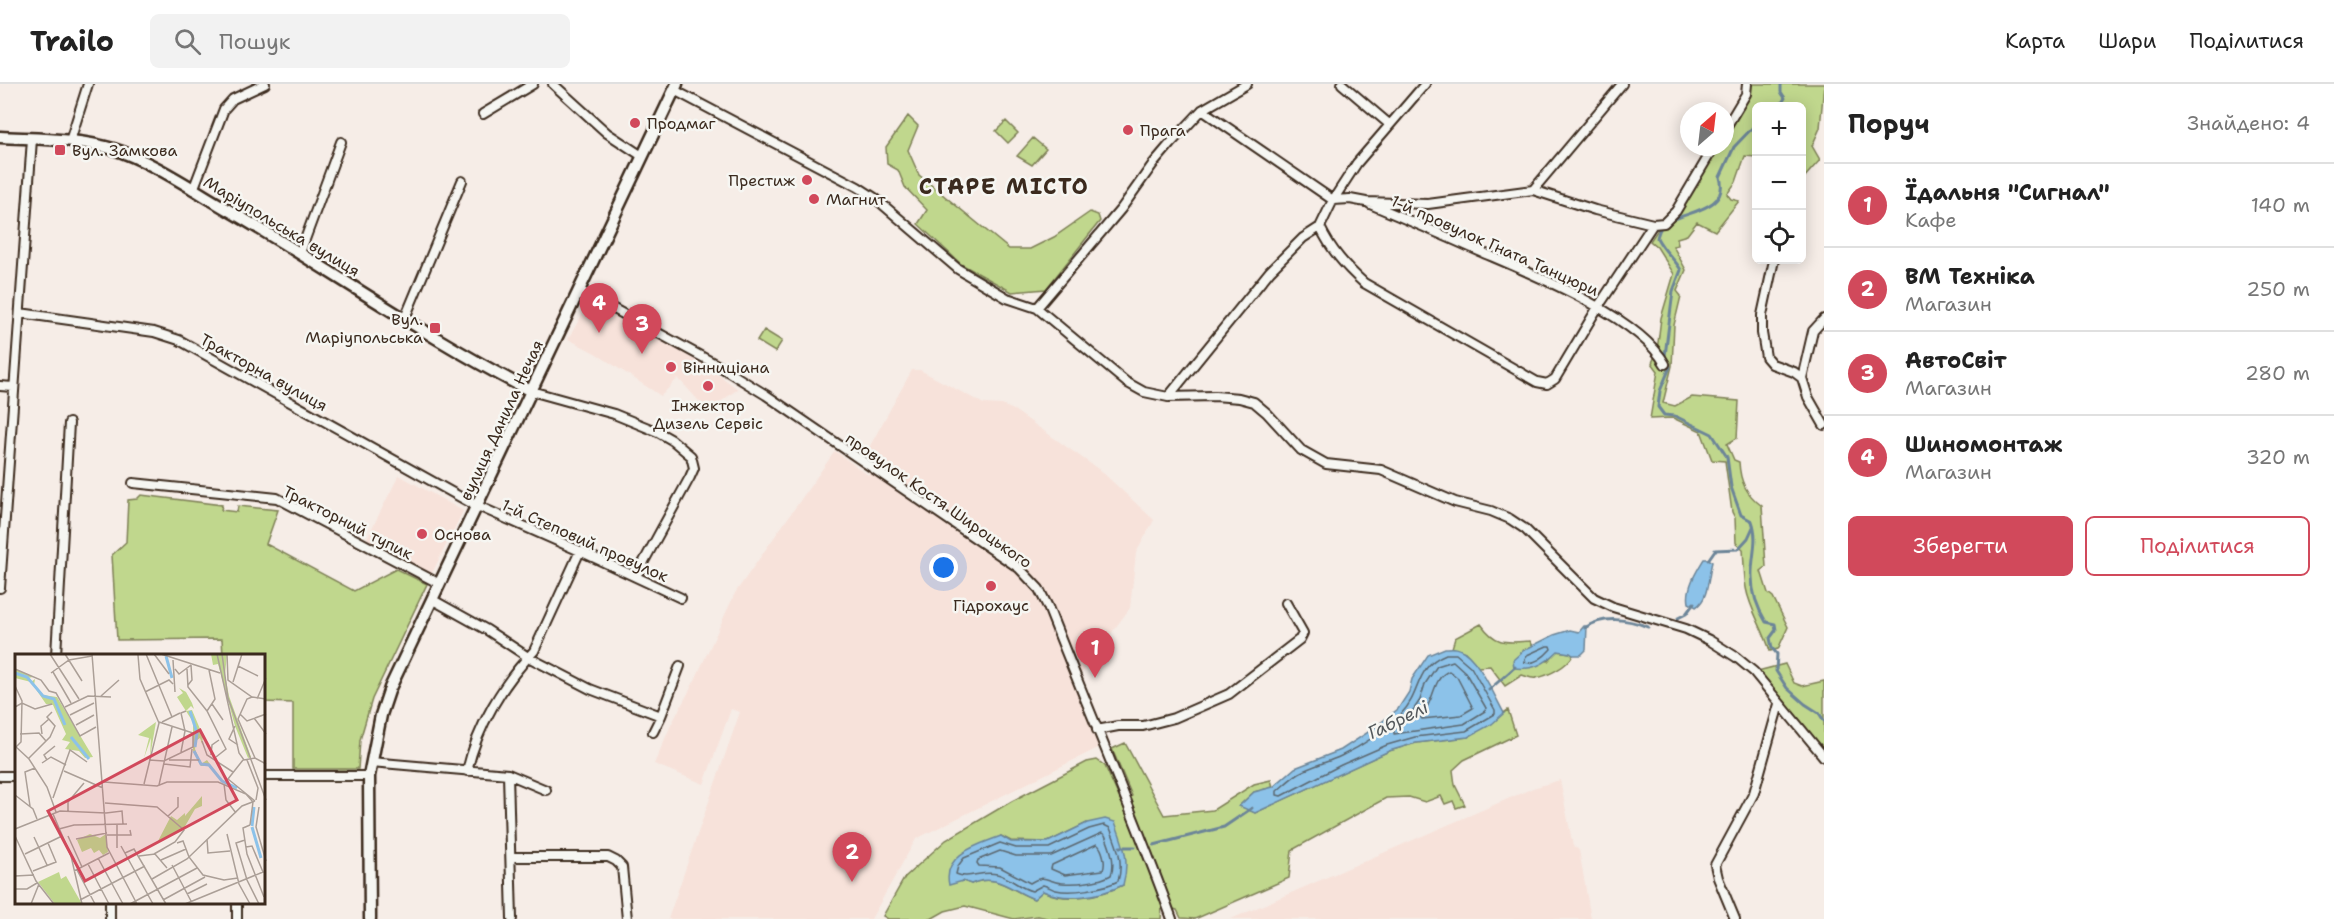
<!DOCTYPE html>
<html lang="uk">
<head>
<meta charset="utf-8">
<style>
  body { margin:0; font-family:"Shantell Sans",sans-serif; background:#f2f2f2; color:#222 }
  .controls { position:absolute; right:18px; top:18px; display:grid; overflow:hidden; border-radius:9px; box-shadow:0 3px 15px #0003 }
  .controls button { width:54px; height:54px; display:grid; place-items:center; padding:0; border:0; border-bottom:2px solid #e0e0e0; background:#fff; color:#222; font:30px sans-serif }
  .compass { position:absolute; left:1680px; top:18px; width:54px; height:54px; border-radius:50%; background:#fff; box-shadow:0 3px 15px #0003; rotate:28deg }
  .you { position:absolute; left:944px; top:484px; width:21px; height:21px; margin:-15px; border:4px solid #fff; border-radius:50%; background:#1a73e8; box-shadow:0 0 0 9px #1a73e833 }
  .badge { display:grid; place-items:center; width:39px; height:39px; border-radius:50%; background:#d1495b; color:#fff; font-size:20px; font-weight:700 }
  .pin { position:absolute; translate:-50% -50px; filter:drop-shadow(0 2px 3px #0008) }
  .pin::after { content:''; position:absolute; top:32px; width:21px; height:18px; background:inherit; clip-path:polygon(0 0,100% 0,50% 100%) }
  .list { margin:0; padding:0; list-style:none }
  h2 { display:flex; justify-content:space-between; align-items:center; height:78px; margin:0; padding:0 24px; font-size:26px }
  h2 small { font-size:20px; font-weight:400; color:#767676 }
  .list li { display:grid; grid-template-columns:39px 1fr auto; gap:18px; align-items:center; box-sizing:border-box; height:84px; padding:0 24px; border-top:2px solid #e0e0e0 }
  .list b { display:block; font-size:22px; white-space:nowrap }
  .list p { margin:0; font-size:20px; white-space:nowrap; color:#767676 }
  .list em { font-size:20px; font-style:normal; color:#767676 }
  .actions { display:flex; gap:12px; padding:18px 24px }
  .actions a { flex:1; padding:14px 0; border:2px solid #d1495b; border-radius:9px; text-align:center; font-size:21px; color:#d1495b }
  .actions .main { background:#d1495b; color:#fff }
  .icon { flex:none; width:33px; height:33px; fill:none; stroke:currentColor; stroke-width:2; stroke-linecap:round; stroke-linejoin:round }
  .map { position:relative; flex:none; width:1824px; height:835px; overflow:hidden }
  header { display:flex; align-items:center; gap:36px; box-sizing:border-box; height:84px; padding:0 30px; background:#fff; border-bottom:2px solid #e0e0e0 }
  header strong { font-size:28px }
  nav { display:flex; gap:33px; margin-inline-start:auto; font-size:21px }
  .search { width:420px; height:54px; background:#f2f2f2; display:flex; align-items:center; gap:15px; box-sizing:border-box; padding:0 21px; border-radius:9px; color:#767676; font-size:22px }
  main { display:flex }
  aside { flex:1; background:#fff }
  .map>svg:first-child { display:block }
</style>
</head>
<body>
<header>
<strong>Trailo</strong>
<div class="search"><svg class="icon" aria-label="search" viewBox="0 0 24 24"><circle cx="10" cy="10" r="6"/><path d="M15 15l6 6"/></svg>Пошук</div>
<nav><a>Карта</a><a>Шари</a><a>Поділитися</a></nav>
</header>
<main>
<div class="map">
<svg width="1824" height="835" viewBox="0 0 1824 835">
  <rect width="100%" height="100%" fill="#f6ede7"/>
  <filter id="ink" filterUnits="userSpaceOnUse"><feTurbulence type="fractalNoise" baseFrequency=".0167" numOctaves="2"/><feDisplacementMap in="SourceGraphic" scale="12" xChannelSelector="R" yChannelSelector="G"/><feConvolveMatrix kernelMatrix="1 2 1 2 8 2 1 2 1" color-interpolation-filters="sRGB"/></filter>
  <g filter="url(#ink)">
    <path fill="#f7e2da" d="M592,220L705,281L738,305L708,327L678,294L661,312L595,269L568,255L586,224Z
      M912,286H920L984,320L1002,321L1014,326L1101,387L1154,436L1136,469L1130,524L1081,590L1108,659L916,755L871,835H668L740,628L731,625L704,700L654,680L671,641L695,596L735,509L835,367L868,391L877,376L866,369Z
      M399,391L463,427L431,491L366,456Z
      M1560,696L1573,762L1579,766L1591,835H1231L1533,704Z"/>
    <path fill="#c0d78d" stroke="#7e8056" stroke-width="1.5" fill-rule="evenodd" d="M1747,0H1824L1820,44L1812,62L1820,76L1802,96V22H1756V73L1745,72L1736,98L1727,110L1731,115L1739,117L1715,147L1697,138L1687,151L1677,154L1678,161L1673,162L1686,186L1677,207L1681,212L1674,241L1672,282L1663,319L1675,322L1692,313L1739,317L1737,354L1727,360L1734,376L1739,378C1740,398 1746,410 1762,422L1766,483L1761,487L1768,509L1773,513L1788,543L1778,565L1770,567C1764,546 1750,526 1746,504C1744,491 1744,478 1743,465L1736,459L1735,434L1732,428L1725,377L1712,376L1701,347L1673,334L1650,335L1658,287L1652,279L1657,267L1661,234L1674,190L1657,163L1650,157L1714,63H1725V45Z
      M908,32L918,42L908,66L919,91L1009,165H1030L1054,153L1090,128L1098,131L1100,137L1046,205L1012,208L961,180L918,140L927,126L905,103L898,86L887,80L886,63Z
      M1006,37L1018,49L1008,59L996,47Z
      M1033,54L1046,65L1032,81L1017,72Z
      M764,246L782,257L775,268L757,257Z
      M141,411L222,421L221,426L237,428L238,422L278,426L266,460L354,507L396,485L427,500L372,615L360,656L358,685H293V619L264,618V571H223L222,555L117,556L112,471L126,458L128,416L137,415Z
      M1481,540C1496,561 1505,559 1530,557L1533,562L1524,566L1548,577L1557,567L1570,569L1573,571C1568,582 1548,592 1536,594C1532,595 1526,592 1522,591L1505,602L1490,582L1478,583L1465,568L1452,564L1455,554Z
      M1785,580L1794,599L1802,602L1824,597V673L1754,588Z
      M1508,626L1516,651L1464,676L1453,686L1455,701L1465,721L1456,724L1453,717L1445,720L1441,712L1425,718L1409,713L1386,714L1292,766L1289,794L1195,835L1181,834L1177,826L1162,822L1161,835H1051L1038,832L1014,835L965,822L945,827L931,835H888L883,832L905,793L946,756L1012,717L1087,678L1097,676L1105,682L1121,718L1132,712L1112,665L1125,659L1164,731L1213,726L1254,700L1271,696L1273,703L1254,708L1240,721L1255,729L1389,667L1416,659L1468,653ZM1087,739L1123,801C1101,812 1066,819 1043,807L1034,815C1011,807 996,788 971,800L963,797L1001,752L1011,757L1048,758Z"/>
    <path fill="#8cc2e9" stroke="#6c8598" stroke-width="1.5" d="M1704,475H1709L1712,478C1708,492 1709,515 1696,523L1689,519C1686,504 1696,488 1704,475Z
      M1584,542H1587L1586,566L1581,571H1573L1570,569L1558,567C1544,581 1533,586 1514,584L1513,576L1524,566L1554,551L1570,546L1579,548Z
      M1445,564C1449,564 1454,563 1459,565C1477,571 1495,613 1504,629L1492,640L1468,653L1416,659L1389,667L1255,729L1239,722L1254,708L1273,703L1295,684L1341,666L1370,647L1398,625L1409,608L1412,595L1428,571Z
      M1105,735L1115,738C1124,762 1130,776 1123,801C1101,812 1066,818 1043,807L1034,815C1012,807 996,788 971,800L963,797L949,801C942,770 978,761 1001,752L1011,758H1048L1087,739Z"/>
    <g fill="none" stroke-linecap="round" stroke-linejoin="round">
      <path stroke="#5b676f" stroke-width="1.5" d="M1547,562H1550L1551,565C1544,573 1534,581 1524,578L1527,571Z
        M1446,570H1456L1471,583L1495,626V630L1466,647L1415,653L1387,661L1341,681L1281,712L1277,711V707C1284,701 1291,694 1299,689C1312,682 1328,678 1341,672C1362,662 1385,646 1401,630C1422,609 1414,583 1446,570Z
        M1453,577L1465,588L1486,624L1485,627L1464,640L1394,650V646L1408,634L1420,616L1425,600L1437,582Z
        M1449,587L1457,593L1473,624L1461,631L1422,635L1420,632C1423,628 1427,624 1429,619C1435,608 1435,593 1449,587Z
        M1104,741L1110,744C1117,762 1124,778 1118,797C1105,804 1071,810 1056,806C1052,805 1048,802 1043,801L1032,807C1019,804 1010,793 997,790C982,786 969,796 956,790L958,782L964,774L1000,759L1016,764H1049L1089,745Z
        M1102,749L1105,751C1110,764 1116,778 1111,791C1099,798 1077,800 1062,799C1046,798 1047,789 1030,799L1000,783L979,782L977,779L978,776L1000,767L1016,772H1051Z
        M1097,760C1103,765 1106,779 1103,786L1065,791L1051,785L1052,781Z"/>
      <path stroke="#6c8598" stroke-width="3" d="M1780,22L1785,14L1781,8V0
        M1756,40L1734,63L1720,93C1731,131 1674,126 1660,145C1659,147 1657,153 1657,154C1665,169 1673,173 1681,186L1673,207L1665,272L1670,283L1660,307L1658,323L1664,331L1675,332L1712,350L1727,373L1731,403L1741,431L1752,437C1759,456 1751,474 1752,493C1752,509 1758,525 1766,538L1775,540L1776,546L1770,554L1772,564L1777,570L1776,587L1787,604L1805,620L1819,629L1824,637
        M1708,476L1715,466L1738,465L1748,454L1753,443
        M1678,534L1686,530L1694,519
        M1585,544C1603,531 1628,535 1648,543
        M1489,606L1515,583
        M1154,761L1224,743L1252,724
        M1120,763H1135"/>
      <g stroke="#3b2a1e" stroke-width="12">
        <path id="minor" d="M553,0L607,49L642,72
          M1342,0L1389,40
          M674,6L858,103L875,114L958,185L1007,214L1037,224L1126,298L1144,308L1168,313L1215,312L1239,314L1254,318L1267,329L1301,366L1326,380L1381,386L1455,418L1491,427L1510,435L1525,445L1594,514L1613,523L1686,545L1709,556L1736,573L1754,588L1824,673
          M1202,26L1333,116L1350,115L1366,118L1428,120L1533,106L1595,126L1653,140L1664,139L1676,127L1714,63
          M483,30L533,0
          M1725,45L1746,10L1747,0
          M70,57L88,0
          M193,106L224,25L233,15L265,0
          M1533,106L1622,0
          M1370,120C1406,135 1443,151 1479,167C1530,189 1639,232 1665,280
          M1320,143C1331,166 1345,182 1364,199L1537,298L1547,300L1555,295L1598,223L1653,140
          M300,169L341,58
          M1774,176L1762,231V249L1766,273L1772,280L1794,288L1802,294L1808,313L1824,341
          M579,206L719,282L766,311L1019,484L1039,505L1048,523C1089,627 1134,730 1172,835
          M1037,224L1121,125L1153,80L1170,60L1202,26L1247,0
          M20,229L154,248L179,256L471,419L580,467L681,514
          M405,234L462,97
          M1802,294L1813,247L1824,235
          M0,302L13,303
          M531,307L614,330L658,348L672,356L691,372L694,384L690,393L636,492
          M1168,313L1270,187L1303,154L1320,143L1333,116L1357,79L1425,0
          M133,399L277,414L440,500
          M0,504L32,55
          M433,516L487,546L528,573L590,605L661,632L680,582
          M56,571L69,339
          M1097,646L1118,642H1143L1174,634L1229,610L1300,555L1303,549L1286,519
          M653,648L661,632
          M371,678L508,690L546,706
          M467,687C477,643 503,599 534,567L580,467
          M508,690L512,835
          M0,692H16
          M264,692H369
          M511,773H608L616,777L622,783L627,835
          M110,835V818
          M237,835V818
          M1735,835L1718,794L1715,781L1754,709L1779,620"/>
      </g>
      <g stroke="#3b2a1e" stroke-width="15">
        <path id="secondary" d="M0,53C37,55 77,54 113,65C148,75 197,108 230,127C331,186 427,254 531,307
          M370,835L369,692L381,631L390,604L677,0"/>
      </g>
      <use href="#minor" stroke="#f6f6f2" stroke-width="8"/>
      <use href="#secondary" stroke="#f6f6f2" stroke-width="10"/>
    </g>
  </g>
  <g fill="#d1495b" stroke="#f6f6f2" stroke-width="2">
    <circle cx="635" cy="39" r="6"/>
    <circle cx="1128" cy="46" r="6"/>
    <rect x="54" y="60" width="12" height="12" rx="3"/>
    <circle cx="807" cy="96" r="6"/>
    <circle cx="814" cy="115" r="6"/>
    <rect x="429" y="238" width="12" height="12" rx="3"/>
    <circle cx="671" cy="283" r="6"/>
    <circle cx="708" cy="302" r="6"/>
    <circle cx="422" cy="450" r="6"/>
    <circle cx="991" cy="502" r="6"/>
  </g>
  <g text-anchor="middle" stroke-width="5" stroke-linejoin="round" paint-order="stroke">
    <g font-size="16" fill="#3b2a1e" stroke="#f6f6f2" text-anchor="start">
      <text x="647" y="45">Продмаг</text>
      <text x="1140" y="52">Прага</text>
      <text x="72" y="72">Вул. Замкова</text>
      <text x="795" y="102" text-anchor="end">Престиж</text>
      <text x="826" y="121">Магнит</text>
      <text x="423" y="241" text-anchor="end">Вул.<tspan x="423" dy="18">Маріупольська</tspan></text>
      <text x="683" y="289">Вінниціана</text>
      <text x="708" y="327" text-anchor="middle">Інжектор<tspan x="708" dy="18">Дизель Сервіс</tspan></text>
      <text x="434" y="456">Основа</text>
      <text x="991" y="527" text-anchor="middle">Гідрохаус</text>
    </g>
    <g font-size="16" fill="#3b2a1e" stroke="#f6f6f2">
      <text transform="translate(282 142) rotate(31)" y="6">Маріупольська вулиця</text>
      <text transform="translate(1495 161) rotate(24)" y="6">1-й провулок Гната Танцюри</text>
      <text transform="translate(264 288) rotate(29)" y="6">Тракторна вулиця</text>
      <text transform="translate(501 336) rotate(-65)" y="6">вулиця Данила Нечая</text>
      <text transform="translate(939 416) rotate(35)" y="6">провулок Костя Широцького</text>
      <text transform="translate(348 438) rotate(27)" y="6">Тракторний тупик</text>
      <text transform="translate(585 456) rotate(24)" y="6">1-й Степовий провулок</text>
    </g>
    <g font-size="18" font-style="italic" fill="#53585b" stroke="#f6f6f2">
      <text transform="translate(1398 636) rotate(-26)" y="6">Габрелі</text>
    </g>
    <g font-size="22" font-weight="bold" letter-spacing="1.5" fill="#3b2a1e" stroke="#f6f6f2">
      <text x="1004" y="110">СТАРЕ МІСТО</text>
    </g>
  </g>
  <g transform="translate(15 570)">
    <rect width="250" height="250" fill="#f6ede7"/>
    <path d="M196,0H212L210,21L214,42L236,103L233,104L220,72L203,10L198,11ZM1,15L18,23L13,24L16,28L20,25L19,31L28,41L42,43L78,103L70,104L64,97L50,95L55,88L47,86L51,80L38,51L31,50L16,28L0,24ZM164,34L171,38L177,49L179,55L176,52L171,57L177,56L188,82L187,90L185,84L182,86L180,95L186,110L192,106L206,126L194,112H186L178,97V68L162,43L168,39ZM141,68L135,103L136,84L129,104L134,84L123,81ZM187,142V152L180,155L169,174L143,187L156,162L162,166L170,159V162ZM75,180L85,184L91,180L93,198L88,201L84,196L79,199L76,194L67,198L62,186ZM44,218L46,225L51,222L67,250H40L23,228Z" fill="#c0d78d"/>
    <path fill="none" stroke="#8cc2e9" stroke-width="3" d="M151,2L157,24M0,19L12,23L28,42L39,45L50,71M175,57L182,79L180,93M56,83L74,105M179,97L186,110L194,111L207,127L222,134M237,172L239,153M237,173L246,204"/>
    <path fill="none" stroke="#ab9f97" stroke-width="1.5" d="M35,0L64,45M50,0L67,27M77,0L92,193L122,250M114,0H135M131,0L157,63M139,0L154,20M146,0L205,19M202,0L224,99L229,106L240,104L251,110M207,0L213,44L251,146M212,0L213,26L237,43L251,45M123,1L125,25L144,69L129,130M158,6L160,38M223,12L243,22M0,15L26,26L34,37L41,39L65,82L81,73M160,15L164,20L176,11M172,15L173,33L192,57L211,95L201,103M38,18L56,49M36,19L54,6L77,2M218,28L227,0M173,31L177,26L176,11M0,32L7,47L6,88L1,93M130,38L154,26L158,30M86,42L104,26M237,43L232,45L223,65L240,104M242,45L251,24M197,50L208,66M0,53L7,49L20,55L37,50M50,53L73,42L96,43M192,57L200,45L194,16M225,60L232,67L251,60M55,61L79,49M239,64L251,80M147,68L165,59M61,71L79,61M220,72L214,85L223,91M5,80L24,79L31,87M27,80L26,72L34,65M187,87L192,101L218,118M0,92L14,105L32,133L41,158M166,98L170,77L166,59L171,57M196,101L197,91L204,86M14,104L35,83L40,72L32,63L37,58M32,106L29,101L40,92M134,106L149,107L178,93V79L144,68M154,106H184M228,106L213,125L240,147M232,106L243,134L241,146M27,109L36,103L51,111M149,110L175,113L177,95M49,117L88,134M89,128L142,132L152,128H203L231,140L238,148M209,130L211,146L221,159M144,131L157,73M0,141L18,155L22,165M38,144L55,96L72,108M90,149L142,153L169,176L160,188L139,200M15,152L10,118L20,114M244,153L241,173L251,207M53,157V148L69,129M91,159L107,157L108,170M38,160L56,202L67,250M153,162L163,153V143M102,170V194M235,171L228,174L232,200L249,243M235,171L238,148M0,175L45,157L91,159M44,175L59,171L112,170M212,180L224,230L235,250M92,181H116L115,176M0,182L21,227L39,250M53,182L67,213M19,183L32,211M61,185L92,179M192,185L193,199L215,197M230,186L221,189L232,226L244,250M162,189L168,187L174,203L188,221L209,226L223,224M106,192L138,250M110,199L119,195L151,250M10,200L47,182M124,202L140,200L152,214M83,204L108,250M146,206L171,195M73,210L94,250M157,211L176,247M62,216L80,250M18,217L41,208L33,189M59,217L94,199M0,222L19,221M137,225L172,205L227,152L240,147M0,235H12L22,229M172,240L192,230M65,246L130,212M148,246L190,223M16,250L24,230M115,250L182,214M170,250L248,218L237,192L231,193"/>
    <path fill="#d1495b" fill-opacity="0.15" stroke="#d1495b" stroke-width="3" d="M185,76L222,146L70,227L33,157Z"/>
    <rect width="250" height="250" fill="none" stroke="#3b2a1e" stroke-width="3"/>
  </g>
</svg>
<div class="controls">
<button>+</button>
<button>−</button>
<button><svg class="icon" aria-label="locate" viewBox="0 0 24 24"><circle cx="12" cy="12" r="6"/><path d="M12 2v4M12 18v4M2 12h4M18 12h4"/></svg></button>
</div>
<svg class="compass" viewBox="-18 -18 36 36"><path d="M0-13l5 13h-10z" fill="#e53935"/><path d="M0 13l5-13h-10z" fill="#767676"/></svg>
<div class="you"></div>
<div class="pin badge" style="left:1095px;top:594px">1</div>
<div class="pin badge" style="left:852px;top:798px">2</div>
<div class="pin badge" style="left:642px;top:270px">3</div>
<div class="pin badge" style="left:599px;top:249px">4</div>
</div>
<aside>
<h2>Поруч<small>Знайдено: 4</small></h2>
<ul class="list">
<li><span class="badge">1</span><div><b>Їдальня &quot;Сигнал&quot;</b><p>Кафе</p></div><em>140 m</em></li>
<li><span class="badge">2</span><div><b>ВМ Техніка</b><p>Магазин</p></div><em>250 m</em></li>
<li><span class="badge">3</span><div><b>АвтоСвіт</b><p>Магазин</p></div><em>280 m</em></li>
<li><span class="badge">4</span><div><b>Шиномонтаж</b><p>Магазин</p></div><em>320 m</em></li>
</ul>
<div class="actions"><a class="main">Зберегти</a><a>Поділитися</a></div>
</aside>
</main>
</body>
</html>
